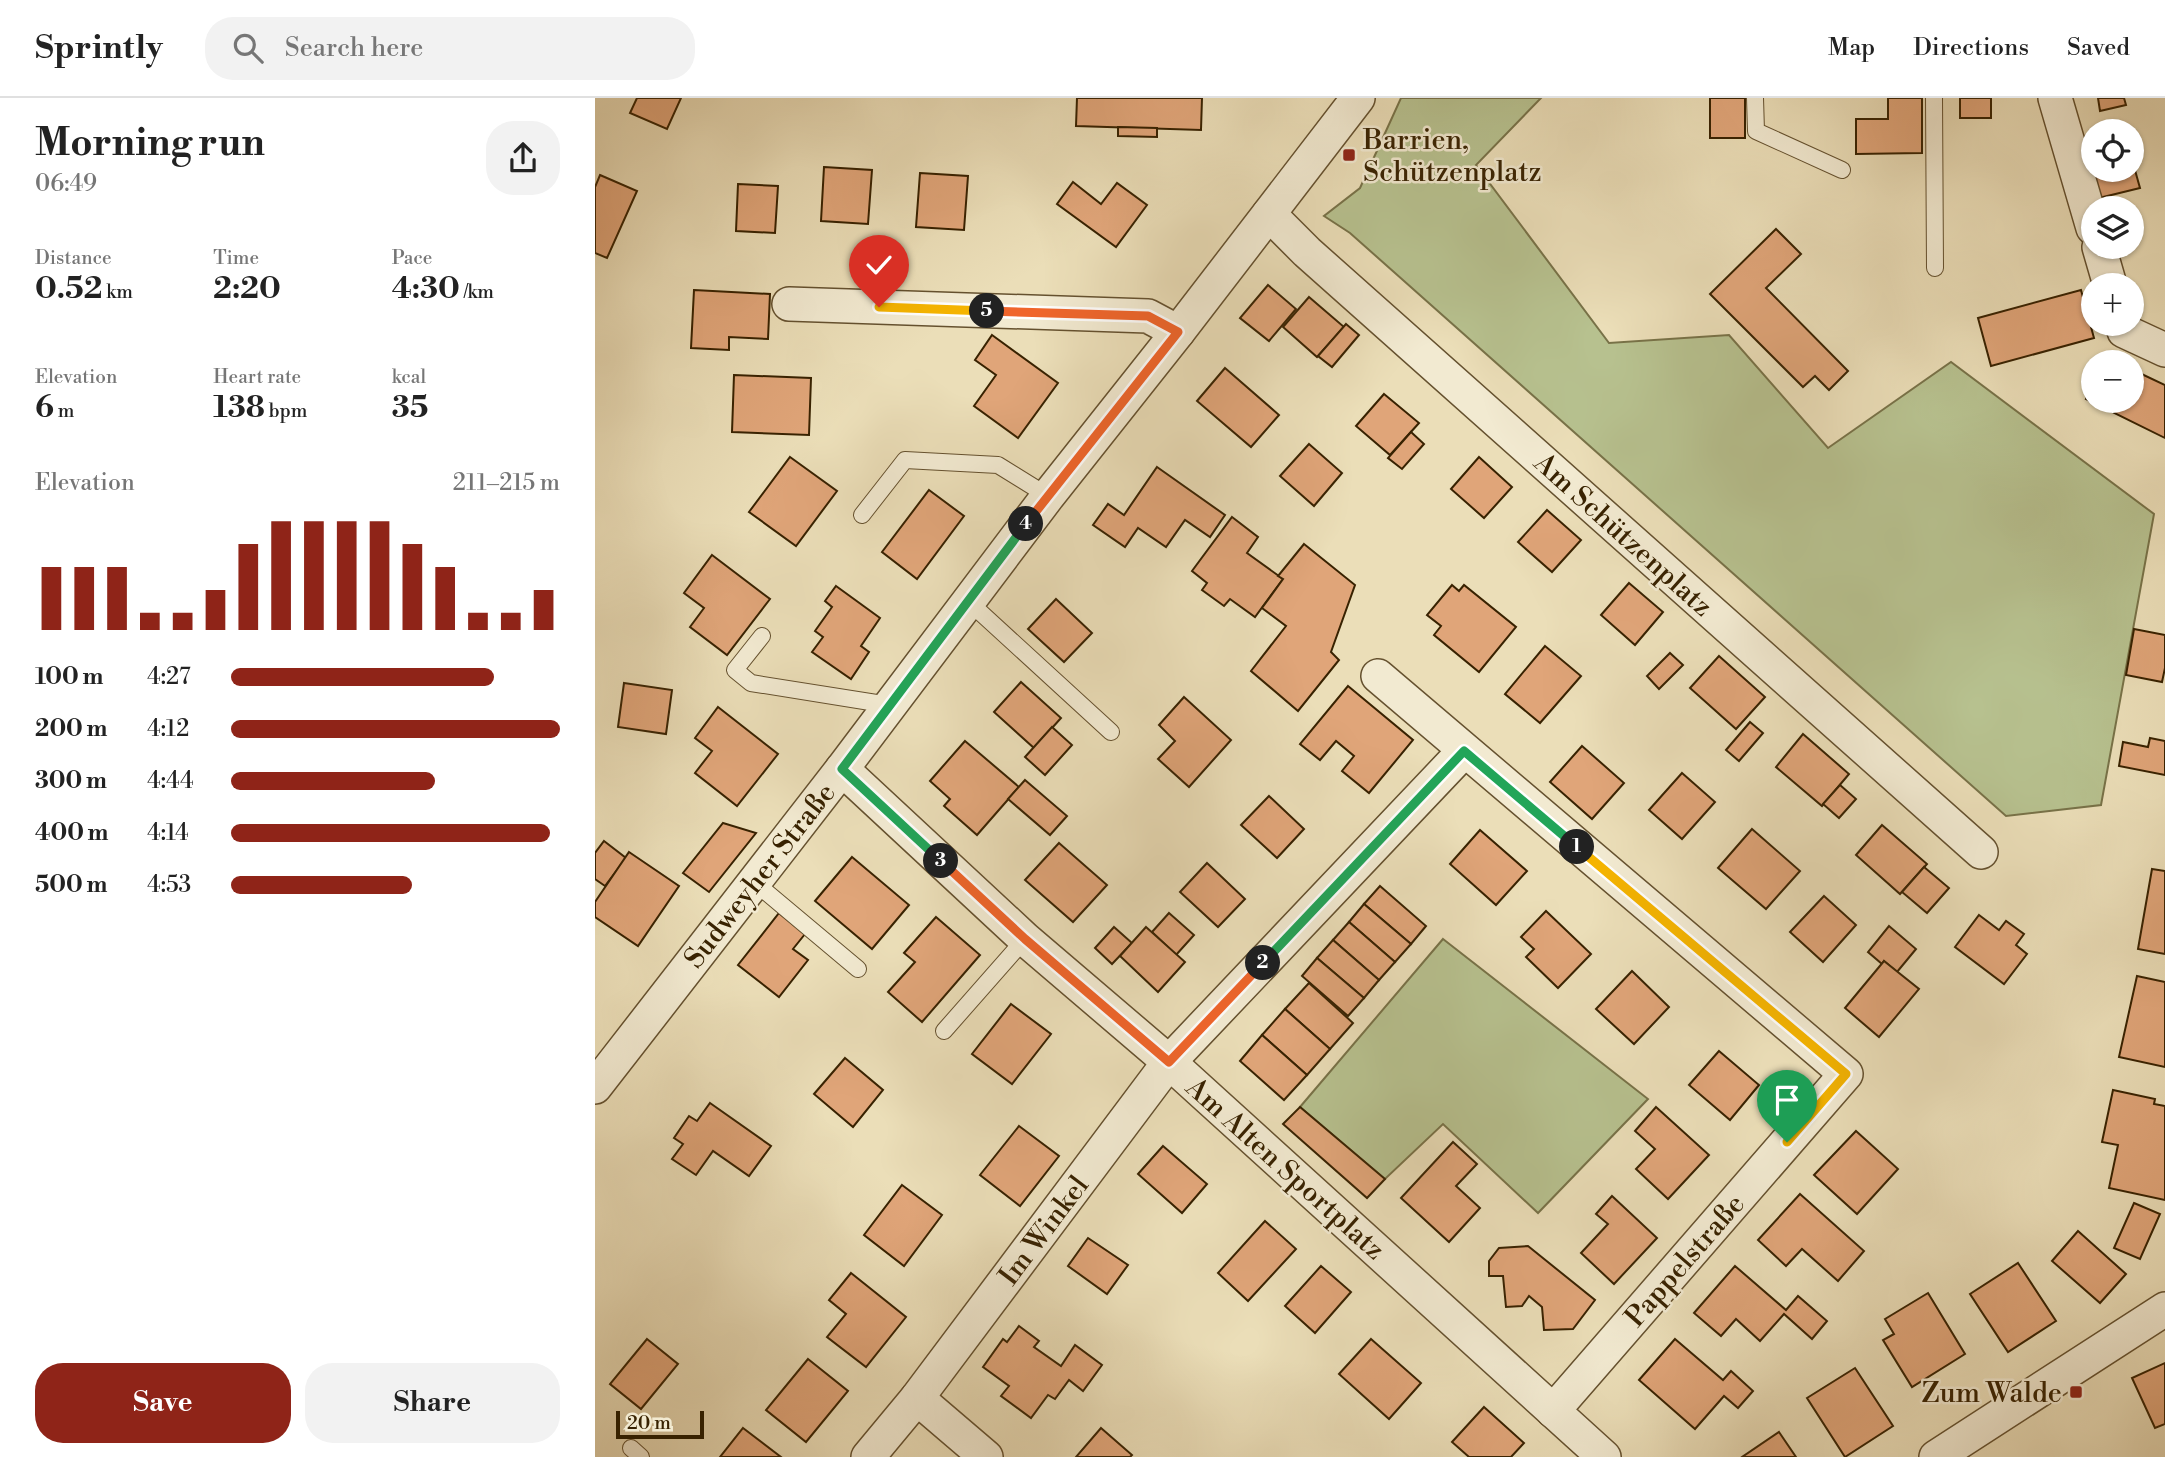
<!DOCTYPE html>
<html lang="en">
<head>
<meta charset="utf-8">
<style>
	:root { --surface:#fff; --page:#f2f2f2; --text:#222; --muted:#767676; --line:#e0e0e0; --accent:#8f2418 }
	body { margin:0; font-family:"Libre Bodoni",serif; background:var(--page); color:var(--text); height:100vh; display:flex; flex-direction:column; font-size:26px; white-space:nowrap }
	* { box-sizing:border-box; margin:0 }
	p { font-size:23px; color:var(--muted) }
	.icon { flex:none; width:38px; height:38px; fill:none; stroke:currentColor; stroke-width:2; stroke-linecap:round; stroke-linejoin:round }
	.map { position:relative; flex:1; overflow:hidden }
	.details { display:flex; flex-direction:column; background:var(--surface); width:595px }
	.details>* { flex:none }
	.buttons { position:absolute; left:1486px; top:21px; display:grid; gap:14px }
	.buttons a { display:grid; place-items:center; width:63px; height:63px; border-radius:50%; background:var(--surface); box-shadow:0 2px 5px #0004; font-size:35px }
	.scale { position:absolute; left:21px; bottom:18px; width:88px; box-sizing:border-box; padding-left:7px; border:4px solid #382201; border-top:0; font-size:19px; line-height:24px; white-space:nowrap; color:#382201; -webkit-text-stroke:5px #f2ead1; paint-order:stroke }
	.pin { position:absolute; display:grid; place-items:center; width:60px; height:60px; color:#fff; margin:-72px -30px; border-radius:50% 50% 50% 0; rotate:-45deg; box-shadow:0 0 7px #0007 }
	.pin .icon { rotate:45deg }
	.km { position:absolute; width:35px; height:35px; margin:-18px; border-radius:50%; background:#222; color:#fff; font-size:19px; line-height:35px; text-align:center }
	.round { display:grid; place-items:center; flex:none; width:74px; height:74px; border-radius:28px; background:var(--page) }
	.headline { display:flex; align-items:center; justify-content:space-between; height:119px; padding:0 35px }
	h1 { font-size:38px; font-weight:800; line-height:52px }
	.figures { display:grid; grid-template-columns:repeat(3,1fr); gap:10px; height:119px; padding:7px 35px }
	.figures div { display:grid; align-content:center }
	.figures b { font-size:30px; font-weight:800 }
	.figures small { font-size:19px; font-weight:400 }
	.figures p { font-size:19px }
	.chart { height:196px; padding:14px 35px }
	.chart p { display:flex; justify-content:space-between }
	.chart svg { width:100%; height:126px; margin-top:7px; stroke:var(--accent); stroke-width:6 }
	.button { display:flex; gap:14px; margin-top:auto; padding:14px 35px }
	.button a { flex:1; height:80px; border-radius:28px; background:var(--accent); color:#fff; font-size:28px; font-weight:800; line-height:80px; text-align:center }
	.button a+a { background:var(--page); color:var(--text) }
	ul { padding:0 35px; list-style:none; font-size:23px }
	li { display:grid; grid-template-columns:112px 84px 1fr; align-items:center; height:52px }
	li i { height:18px; border-radius:9px; background:var(--accent) }
	header { display:flex; align-items:center; gap:42px; box-sizing:border-box; height:98px; padding:0 35px; background:var(--surface); border-bottom:2px solid var(--line) }
	header strong { font-size:33px }
	nav { display:flex; gap:38px; margin-inline-start:auto; font-size:24px }
	.search { width:490px; height:63px; background:var(--page); display:flex; align-items:center; gap:18px; box-sizing:border-box; padding:0 24px; border-radius:28px; color:var(--muted); font-size:26px }
	main { display:flex; flex:1; min-height:0 }
	.map>svg:first-child { display:block }
	.green { fill:#b7c18f; stroke:#787248; stroke-width:2 }
	.building { fill:#e0a579; stroke:#382201; stroke-width:2 }
	.lines { fill:none; stroke-linecap:round; stroke-linejoin:round }
	.service-casing { stroke:#65512f; stroke-width:18 }
	.minor-casing { stroke:#65512f; stroke-width:36 }
	.service { stroke:#f2ead1; stroke-width:16 }
	.minor { stroke:#f2ead1; stroke-width:33 }
	.split-1-casing { stroke:#fff; stroke-width:14 }
	.split-2-casing { stroke:#fff; stroke-width:14 }
	.split-3-casing { stroke:#fff; stroke-width:14 }
	.split-4-casing { stroke:#fff; stroke-width:14 }
	.split-5-casing { stroke:#fff; stroke-width:14 }
	.split-6-casing { stroke:#fff; stroke-width:14 }
	.split-1 { stroke:#f5b400; stroke-width:9 }
	.split-2 { stroke:#22a559; stroke-width:9 }
	.split-3 { stroke:#f0652b; stroke-width:9 }
	.split-4 { stroke:#22a559; stroke-width:9 }
	.split-5 { stroke:#f0652b; stroke-width:9 }
	.split-6 { stroke:#f5b400; stroke-width:9 }
	.poi-dot { fill:#8f2418; stroke:#f2ead1; stroke-width:2.5 }
	.labels { text-anchor:middle; stroke-width:5; stroke-linejoin:round; paint-order:stroke }
	.poi-label { font-size:28px; fill:#382201; stroke:#f2ead1; text-anchor:start }
	.street-label { font-size:28px; fill:#382201; stroke:#f2ead1 }
</style>
</head>
<body>
<header>
<strong>Sprintly</strong>
<div class="search"><svg class="icon" aria-label="search" viewBox="0 0 24 24"><circle cx="10" cy="10" r="6"/><path d="M15 15l6 6"/></svg>Search here</div>
<nav><a>Map</a><a>Directions</a><a>Saved</a></nav>
</header>
<main>
<section class="details">
<div class="headline"><div><h1>Morning run</h1><p>06:49</p></div><a class="round"><svg class="icon" aria-label="share" viewBox="0 0 24 24"><path d="M12 15V3M7 8l5-5 5 5M5 13v7h14v-7"/></svg></a></div>
<div class="figures">
<div><p>Distance</p><b>0.52<small> km</small></b></div>
<div><p>Time</p><b>2:20</b></div>
<div><p>Pace</p><b>4:30<small> /km</small></b></div>
</div>
<div class="figures">
<div><p>Elevation</p><b>6<small> m</small></b></div>
<div><p>Heart rate</p><b>138<small> bpm</small></b></div>
<div><p>kcal</p><b>35</b></div>
</div>
<div class="chart"><p><span>Elevation</span>211–215 m</p>
<svg viewBox="0 0 160 44" preserveAspectRatio="none"><path d="M5 44V22M15 44V22M25 44V22M35 44V38M45 44V38M55 44V30M65 44V14M75 44V6M85 44V6M95 44V6M105 44V6M115 44V14M125 44V22M135 44V38M145 44V38M155 44V30"/></svg>
</div>
<ul>
<li><b>100 m</b>4:27<i style="width:80%"></i></li>
<li><b>200 m</b>4:12<i style="width:100%"></i></li>
<li><b>300 m</b>4:44<i style="width:62%"></i></li>
<li><b>400 m</b>4:14<i style="width:97%"></i></li>
<li><b>500 m</b>4:53<i style="width:55%"></i></li>
</ul>
<div class="button"><a>Save</a><a>Share</a></div>
</section>
<div class="map">
<svg width="1570" height="1359" viewBox="0 0 1570 1359">
	<rect width="100%" height="100%" fill="#ebdeb8"/>
	<filter id="stains"><feTurbulence type="fractalNoise" baseFrequency=".00286" numOctaves="4"/><feColorMatrix values="0 0 0 0 .2 0 0 0 0 .09 0 0 0 0 .02 0 0 0 .5 -.17"/></filter>
	<radialGradient id="worn" r=".72"><stop offset=".6" stop-color="#630" stop-opacity="0"/><stop offset="1" stop-color="#630" stop-opacity=".3"/></radialGradient>
	<g class="green">
		<path d="M806,0H946L881,67L1014,245L1134,237L1233,350L1356,264L1559,416L1506,707L1411,718L755,135L729,118L765,90Z"/>
		<path d="M848,841L1053,1001L943,1115L848,1026L790,1081L705,1009Z"/>
	</g>
	<g class="building">
		<path d="M42,0H86L72,31L35,15Z"/>
		<path d="M482,0H607L606,32L481,28Z"/>
		<rect x="1115" y="0" width="35" height="40"/>
		<path d="M1293,0H1327V55L1261,56V21H1293Z"/>
		<rect x="1365" y="0" width="31" height="20"/>
		<path d="M1503,0H1529L1531,7L1505,13Z"/>
		<path d="M523,29L562,30V39L523,38Z"/>
		<path d="M1498,48V72H1536V58L1545,90L1504,100L1491,50Z"/>
		<path d="M229,69L277,72L273,126L226,123Z"/>
		<path d="M325,75L373,78L369,132L321,129Z"/>
		<path d="M5,77L42,93L12,160L0,155V89Z"/>
		<path d="M478,84L506,106L522,85L552,107L521,149L462,106Z"/>
		<path d="M143,86L183,88L180,135L141,133Z"/>
		<path d="M1181,131L1206,156L1171,190L1253,273L1234,292L1220,278L1208,289L1115,196Z"/>
		<path d="M673,187L701,211L674,243L645,220Z"/>
		<path d="M99,192L175,196L173,241L134,239V252L96,250Z"/>
		<path d="M1486,192L1499,240L1396,268L1383,220Z"/>
		<path d="M714,199L749,229L722,259L688,229Z"/>
		<path d="M751,226L764,237L737,269L723,258Z"/>
		<path d="M397,237L463,285L423,340L379,308L401,277L380,262Z"/>
		<path d="M630,270L684,317L656,349L602,303Z"/>
		<path d="M1536,271L1570,287V340L1491,301L1498,286V303H1536Z"/>
		<path d="M139,277L216,280L214,337L137,334Z"/>
		<path d="M789,296L824,325L795,357L761,328Z"/>
		<path d="M816,334L829,346L807,371L793,360Z"/>
		<path d="M714,346L747,375L719,408L685,378Z"/>
		<path d="M195,359L242,393L201,448L154,414Z"/>
		<path d="M884,359L917,389L889,420L856,391Z"/>
		<path d="M562,369L630,417L615,439L590,422L571,449L543,430L530,449L498,427L513,406L529,417Z"/>
		<path d="M334,392L369,418L322,481L287,454Z"/>
		<path d="M952,412L986,442L957,474L923,444Z"/>
		<path d="M637,419L663,439L652,455L688,481L660,519L635,501L629,508L607,492L612,485L597,473Z"/>
		<path d="M709,446L760,487L736,554L744,562L703,613L656,573L691,528L667,510L688,481L683,478Z"/>
		<path d="M117,457L175,501L132,557L95,529L109,510L89,495Z"/>
		<path d="M1034,485L1068,514L1040,547L1006,517Z"/>
		<path d="M857,487L864,493L869,487L921,529L884,574L839,537L846,528L832,517Z"/>
		<path d="M241,488L285,520L266,548L274,554L256,581L217,554L228,539L220,533L237,509L230,503Z"/>
		<path d="M461,501L497,535L469,564L433,531Z"/>
		<path d="M1539,531L1570,537V570L1567,584L1531,577Z"/>
		<path d="M950,548L986,578L945,625L910,596Z"/>
		<path d="M1075,555L1088,567L1064,591L1052,578Z"/>
		<path d="M1124,558L1170,599L1141,631L1095,590Z"/>
		<path d="M426,584L466,620L439,650L399,614Z"/>
		<path d="M29,585L77,592L71,636L23,629Z"/>
		<path d="M753,588L818,642L774,695L747,673L759,658L741,643L725,662L705,646Z"/>
		<path d="M589,599L636,642L594,689L563,661L580,643L564,627Z"/>
		<path d="M123,609L183,656L142,708L100,675L117,653L100,640Z"/>
		<path d="M1155,624L1168,635L1144,663L1131,652Z"/>
		<path d="M457,629L477,647L450,677L430,659Z"/>
		<path d="M1208,636L1254,676L1227,708L1181,669Z"/>
		<path d="M1555,640L1570,643V677L1524,668L1528,644L1553,649Z"/>
		<path d="M370,643L424,689L382,737L349,708L355,701L335,683Z"/>
		<path d="M987,648L1029,685L997,721L955,684Z"/>
		<path d="M1087,675L1120,704L1087,741L1054,712Z"/>
		<path d="M430,682L472,718L455,737L413,701Z"/>
		<path d="M1245,687L1261,701L1244,720L1228,706Z"/>
		<path d="M674,698L709,731L682,760L646,727Z"/>
		<path d="M128,725L161,735L114,794L88,775Z"/>
		<path d="M1287,727L1332,766L1305,796L1261,757Z"/>
		<path d="M1157,731L1205,773L1171,811L1123,770Z"/>
		<path d="M885,732L932,773L901,807L855,766Z"/>
		<path d="M9,743L31,760L10,788L0,781V755Z"/>
		<path d="M464,745L512,787L478,824L430,782Z"/>
		<path d="M34,754L84,788L43,848L0,819V804Z"/>
		<path d="M257,759L314,807L277,851L220,803Z"/>
		<path d="M612,765L650,801L623,829L585,794Z"/>
		<path d="M1329,769L1354,790L1332,815L1307,794Z"/>
		<path d="M1557,771L1570,773V856L1543,851Z"/>
		<path d="M785,788L831,828L816,846L769,806Z"/>
		<path d="M1229,798L1261,827L1228,864L1195,834Z"/>
		<path d="M769,806L816,846L800,864L754,824Z"/>
		<path d="M951,813L996,856L963,890L931,859L939,851L926,839Z"/>
		<path d="M184,815L210,836L198,851L213,862L184,899L143,867Z"/>
		<path d="M574,815L599,837L581,857L557,834Z"/>
		<path d="M1384,817L1404,832L1411,823L1429,836L1421,847L1432,856L1409,886L1360,849Z"/>
		<path d="M341,819L385,857L327,924L293,894L320,864L309,855Z"/>
		<path d="M754,824L800,864L784,882L738,842Z"/>
		<path d="M1294,828L1321,851L1302,874L1289,863L1287,866L1273,854Z"/>
		<path d="M519,829L537,845L517,866L500,850Z"/>
		<path d="M551,829L590,864L563,894L525,858Z"/>
		<path d="M738,842L784,882L769,900L722,860Z"/>
		<path d="M722,860L769,900L753,918L707,878Z"/>
		<path d="M1289,863L1324,891L1284,939L1250,910Z"/>
		<path d="M1037,873L1074,909L1039,946L1001,911Z"/>
		<path d="M1542,878L1570,884V969L1524,959Z"/>
		<path d="M714,885L758,925L735,951L690,911Z"/>
		<path d="M416,906L456,936L417,986L377,956Z"/>
		<path d="M690,911L735,951L712,977L667,937Z"/>
		<path d="M667,937L712,977L689,1002L645,963Z"/>
		<path d="M1124,953L1164,987L1135,1022L1094,987Z"/>
		<path d="M250,960L288,992L258,1029L219,996Z"/>
		<path d="M1518,992L1560,1001L1559,1006L1570,1008V1102L1514,1090L1523,1047L1507,1044Z"/>
		<path d="M115,1005L176,1048L154,1078L118,1053L101,1077L77,1061L88,1046L79,1040L94,1018L102,1023Z"/>
		<path d="M705,1009L790,1081L772,1100L688,1026Z"/>
		<path d="M1061,1009L1114,1057L1073,1101L1041,1071L1060,1051L1040,1033Z"/>
		<path d="M424,1028L464,1058L425,1108L385,1077Z"/>
		<path d="M1261,1033L1303,1071L1262,1116L1219,1077Z"/>
		<path d="M858,1044L882,1066L861,1088L885,1110L854,1144L806,1100Z"/>
		<path d="M568,1048L612,1086L587,1115L543,1076Z"/>
		<path d="M307,1087L347,1117L309,1168L269,1137Z"/>
		<path d="M1205,1096L1269,1153L1243,1183L1207,1151L1191,1168L1163,1142Z"/>
		<path d="M1017,1098L1062,1140L1019,1186L986,1155L1013,1126L1001,1116Z"/>
		<path d="M1539,1105L1565,1116L1545,1161L1519,1150Z"/>
		<path d="M670,1123L701,1151L653,1203L623,1175Z"/>
		<path d="M1483,1133L1531,1176L1505,1205L1457,1163Z"/>
		<path d="M493,1140L533,1167L512,1196L473,1168Z"/>
		<path d="M933,1148L1000,1202L978,1231L949,1232L947,1209L934,1198L927,1208L911,1209L908,1178H894V1163L904,1150Z"/>
		<path d="M1423,1165L1461,1223L1413,1254L1375,1196Z"/>
		<path d="M726,1168L756,1194L720,1235L690,1208Z"/>
		<path d="M1140,1168L1191,1212L1203,1198L1232,1223L1217,1241L1189,1216L1165,1243L1141,1221L1126,1238L1099,1215Z"/>
		<path d="M256,1175L311,1219L271,1269L232,1239L251,1216L234,1202Z"/>
		<path d="M1333,1195L1370,1256L1317,1289L1288,1242L1299,1236L1290,1221Z"/>
		<path d="M424,1228L444,1243L439,1249L466,1268L480,1247L507,1267L488,1293L474,1282L460,1301L453,1297L436,1320L406,1298L414,1288L388,1269L408,1241L412,1244Z"/>
		<path d="M52,1241L83,1266L46,1311L15,1286Z"/>
		<path d="M776,1241L826,1285L794,1321L744,1276Z"/>
		<path d="M1080,1241L1128,1282L1136,1273L1158,1293L1143,1310L1129,1298L1100,1331L1044,1282Z"/>
		<path d="M213,1261L253,1293L211,1344L171,1312Z"/>
		<path d="M1570,1265V1326L1560,1330L1537,1280Z"/>
		<path d="M1260,1270L1298,1328L1250,1359L1212,1300Z"/>
		<path d="M889,1309L929,1345L916,1359H874L857,1344Z"/>
		<path d="M148,1330L186,1359H125Z"/>
		<path d="M506,1330L537,1357L535,1359H481Z"/>
		<path d="M1184,1334L1201,1359H1147Z"/>
	</g>
	<g class="lines">
		<g class="service-casing">
			<g id="service">
				<path d="M1160,0L1161,33L1247,72"/>
				<path d="M1339,0L1340,170"/>
				<path d="M267,417L310,362L403,367L453,398"/>
				<path d="M373,503L516,634"/>
				<path d="M167,538L140,572L156,585L294,607"/>
				<path d="M158,783L263,871"/>
				<path d="M349,933L430,841"/>
				<path d="M36,1350L46,1359"/>
			</g>
		</g>
		<g class="minor-casing">
			<g id="minor">
				<path d="M1460,0L1498,130"/>
				<path d="M674,116L712,154L1386,754"/>
				<path d="M1504,149L1515,187"/>
				<path d="M194,206L553,218L583,234"/>
				<path d="M1527,226L1529,233L1570,252"/>
				<path d="M783,578L1251,976L958,1313"/>
				<path d="M247,671L430,841L574,964L1009,1359"/>
				<path d="M0,989L247,671L453,398L583,234L763,0"/>
				<path d="M322,1300L391,1359"/>
				<path d="M273,1359L322,1300L574,964L869,653"/>
				<path d="M1341,1359L1570,1211"/>
			</g>
		</g>
		<use href="#service" class="service"/>
		<use href="#minor" class="minor"/>
	</g>
	<g class="lines">
		<g class="split-1-casing">
			<path id="split-1" d="M982,749L1251,976L1192,1044"/>
		</g>
		<g class="split-2-casing">
			<path id="split-2" d="M668,865L869,653L982,749"/>
		</g>
		<g class="split-3-casing">
			<path id="split-3" d="M346,763L430,841L574,964L668,865"/>
		</g>
		<g class="split-4-casing">
			<path id="split-4" d="M346,763L247,671L431,426"/>
		</g>
		<g class="split-5-casing">
			<path id="split-5" d="M392,213L553,218L583,234L431,426"/>
		</g>
		<g class="split-6-casing">
			<path id="split-6" d="M284,209L392,213"/>
		</g>
		<use href="#split-1" class="split-1"/>
		<use href="#split-2" class="split-2"/>
		<use href="#split-3" class="split-3"/>
		<use href="#split-4" class="split-4"/>
		<use href="#split-5" class="split-5"/>
		<use href="#split-6" class="split-6"/>
	</g>
	<g class="poi-dot">
		<rect x="747" y="50" width="14" height="14" rx="3.5"/>
		<rect x="1474" y="1287" width="14" height="14" rx="3.5"/>
	</g>
	<g class="labels">
		<g class="poi-label">
			<text x="768" y="51">Barrien,<tspan x="768" dy="32">Schützenplatz</tspan></text>
			<text x="1467" y="1304" text-anchor="end">Zum Walde</text>
		</g>
		<g class="street-label">
			<text transform="translate(1029 436) rotate(42)" y="10">Am Schützenplatz</text>
			<text transform="translate(164 777) rotate(-52)" y="10">Sudweyher Straße</text>
			<text transform="translate(691 1070) rotate(42)" y="10">Am Alten Sportplatz</text>
			<text transform="translate(448 1132) rotate(-53)" y="10">Im Winkel</text>
			<text transform="translate(1089 1162) rotate(-49)" y="10">Pappelstraße</text>
		</g>
	</g>
	<rect width="100%" height="100%" filter="url(#stains)"/>
	<rect width="100%" height="100%" fill="url(#worn)"/>
</svg>
<div class="buttons">
<a><svg class="icon" aria-label="locate" viewBox="0 0 24 24"><circle cx="12" cy="12" r="6"/><path d="M12 2v4M12 18v4M2 12h4M18 12h4"/></svg></a>
<a><svg class="icon" aria-label="layers" viewBox="0 0 24 24"><path d="M12 4l9 5-9 5-9-5zM3 14l9 5 9-5"/></svg></a>
<a>+</a>
<a>−</a>
</div>
<div class="scale">20 m</div>
<div class="pin" style="left:1192px;top:1044px;background:#1e9e55"><svg class="icon" aria-label="arrive" viewBox="0 0 24 24"><path d="M6 21V4h12l-3 4 3 4H6"/></svg></div>
<div class="pin" style="left:284px;top:209px;background:#d93025"><svg class="icon" aria-label="check" viewBox="0 0 24 24"><path d="M5 12l5 5 9-10"/></svg></div>
<b class="km" style="left:982px;top:749px">1</b>
<b class="km" style="left:668px;top:865px">2</b>
<b class="km" style="left:346px;top:763px">3</b>
<b class="km" style="left:431px;top:426px">4</b>
<b class="km" style="left:392px;top:213px">5</b>
</div>
</main>
</body>
</html>
